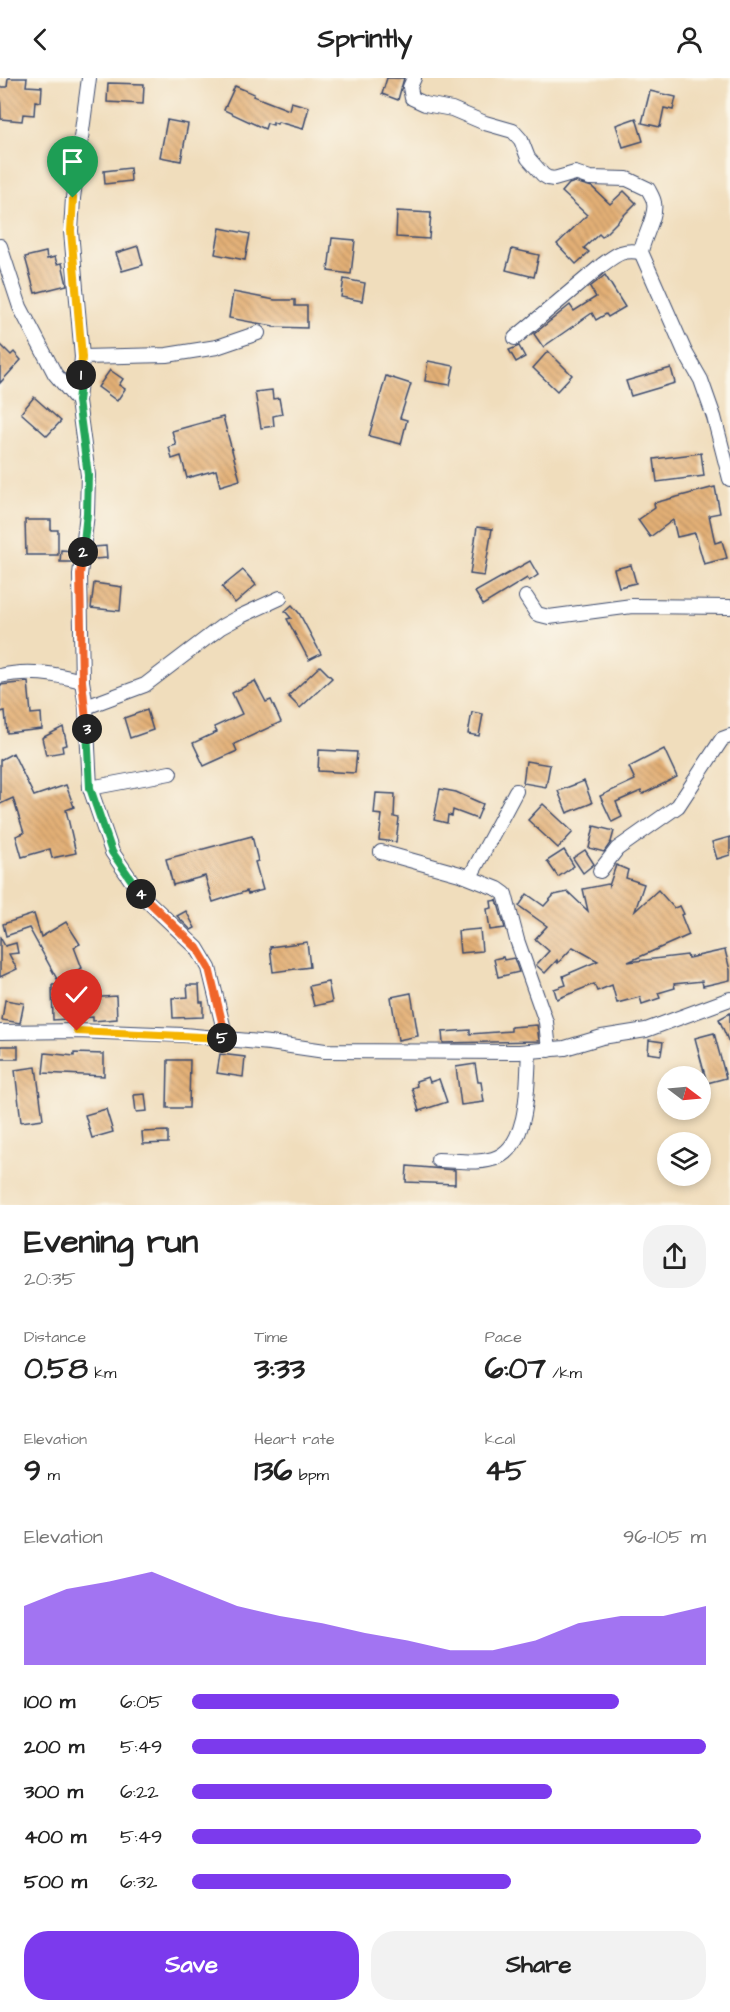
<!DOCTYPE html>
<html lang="en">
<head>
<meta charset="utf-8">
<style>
	:root { --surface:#fff; --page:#f2f2f2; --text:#222; --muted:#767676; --accent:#7c3aed }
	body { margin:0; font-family:"Architects Daughter",sans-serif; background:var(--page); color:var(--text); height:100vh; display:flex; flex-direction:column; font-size:22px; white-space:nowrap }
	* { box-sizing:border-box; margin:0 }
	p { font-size:20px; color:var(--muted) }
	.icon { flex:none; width:33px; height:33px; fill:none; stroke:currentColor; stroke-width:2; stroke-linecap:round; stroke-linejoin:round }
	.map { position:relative; height:1127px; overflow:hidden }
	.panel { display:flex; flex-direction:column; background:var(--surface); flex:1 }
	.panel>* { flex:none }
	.needle { width:39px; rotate:106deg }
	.buttons { position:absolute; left:657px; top:988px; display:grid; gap:12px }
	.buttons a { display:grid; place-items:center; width:54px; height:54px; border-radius:50%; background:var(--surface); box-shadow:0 3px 9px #0003; font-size:30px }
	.pin { position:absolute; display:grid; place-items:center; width:51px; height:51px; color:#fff; margin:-62px -26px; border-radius:50% 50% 50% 0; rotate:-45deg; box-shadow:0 0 6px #0007 }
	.pin .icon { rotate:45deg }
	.km { position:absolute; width:30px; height:30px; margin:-15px; border-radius:50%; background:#222; color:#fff; font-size:16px; line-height:30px; text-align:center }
	.round { display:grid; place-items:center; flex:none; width:63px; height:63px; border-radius:24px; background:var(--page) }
	.summary { display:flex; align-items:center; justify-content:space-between; height:102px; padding:0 24px }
	h1 { font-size:33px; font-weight:800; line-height:45px }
	.figures { display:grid; grid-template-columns:repeat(3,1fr); gap:9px; height:102px; padding:6px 24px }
	.figures div { display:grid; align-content:center }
	.figures b { font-size:30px; font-weight:800 }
	.figures small { font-size:16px; font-weight:400 }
	.figures p { font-size:16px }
	.chart { height:168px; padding:12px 24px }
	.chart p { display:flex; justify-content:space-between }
	.chart svg { width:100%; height:108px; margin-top:6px; fill:var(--accent); opacity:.7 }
	.primary-button { display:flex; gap:12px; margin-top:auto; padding:12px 24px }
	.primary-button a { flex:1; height:69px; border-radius:24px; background:var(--accent); color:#fff; font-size:24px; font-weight:800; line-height:69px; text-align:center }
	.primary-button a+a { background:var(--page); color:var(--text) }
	ul { padding:0 24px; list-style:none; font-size:20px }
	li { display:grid; grid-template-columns:96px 72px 1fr; align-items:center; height:45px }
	li i { height:15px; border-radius:8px; background:var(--accent) }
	header { display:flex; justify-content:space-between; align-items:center; height:78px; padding:0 24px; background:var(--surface); font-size:27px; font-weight:800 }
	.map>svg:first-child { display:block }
	.building { fill:url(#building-back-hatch) }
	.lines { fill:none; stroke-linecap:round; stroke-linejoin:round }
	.minor-casing { stroke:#3b496c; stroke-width:16 }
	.minor { stroke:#fff; stroke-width:14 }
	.split-1-casing { stroke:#fff; stroke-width:12 }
	.split-2-casing { stroke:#fff; stroke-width:12 }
	.split-3-casing { stroke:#fff; stroke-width:12 }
	.split-4-casing { stroke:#fff; stroke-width:12 }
	.split-5-casing { stroke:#fff; stroke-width:12 }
	.split-6-casing { stroke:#fff; stroke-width:12 }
	.split-1 { stroke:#f5b400; stroke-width:8 }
	.split-2 { stroke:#22a559; stroke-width:8 }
	.split-3 { stroke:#f0652b; stroke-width:8 }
	.split-4 { stroke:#22a559; stroke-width:8 }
	.split-5 { stroke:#f0652b; stroke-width:8 }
	.split-6 { stroke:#f5b400; stroke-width:8 }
</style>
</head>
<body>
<header><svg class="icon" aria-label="back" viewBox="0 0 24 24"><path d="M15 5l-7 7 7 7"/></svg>Sprintly<svg class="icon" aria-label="person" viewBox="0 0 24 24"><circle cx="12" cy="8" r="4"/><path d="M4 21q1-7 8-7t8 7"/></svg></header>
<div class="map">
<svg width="730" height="1127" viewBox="0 0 730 1127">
	<defs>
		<pattern id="building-back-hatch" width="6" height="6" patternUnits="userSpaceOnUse" patternTransform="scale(1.5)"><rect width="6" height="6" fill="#e4b076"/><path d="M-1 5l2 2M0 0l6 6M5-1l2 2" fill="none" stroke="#b89064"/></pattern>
	</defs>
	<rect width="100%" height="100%" fill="#fbf7ec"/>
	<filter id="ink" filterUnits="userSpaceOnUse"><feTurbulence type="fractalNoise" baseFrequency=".0167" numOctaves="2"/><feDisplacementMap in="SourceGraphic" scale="12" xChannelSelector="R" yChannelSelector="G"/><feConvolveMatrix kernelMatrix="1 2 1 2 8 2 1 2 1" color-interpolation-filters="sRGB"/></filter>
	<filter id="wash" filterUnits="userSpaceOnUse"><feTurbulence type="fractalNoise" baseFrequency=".008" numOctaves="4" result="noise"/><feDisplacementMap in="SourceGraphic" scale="24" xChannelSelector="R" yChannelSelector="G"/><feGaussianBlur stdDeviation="1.35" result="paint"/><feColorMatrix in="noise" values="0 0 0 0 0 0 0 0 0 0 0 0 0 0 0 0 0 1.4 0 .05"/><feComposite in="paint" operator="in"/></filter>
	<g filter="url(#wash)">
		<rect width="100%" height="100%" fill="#f0ddbc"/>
		<g id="blocks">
			<g class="building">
				<path d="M8,0H27L26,8L42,9L41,24L35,23L34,37L23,36L22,43L1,41L0,9H7Z"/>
				<path d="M387,0H404L398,22L382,16Z"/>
				<path d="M108,5L144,6L143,26L107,24Z"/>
				<path d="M235,8L254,16L253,18L289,32L291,24L309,29L303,51L278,44L277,46L273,44V47L267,45L265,51L224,32Z"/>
				<path d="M650,13L676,19L673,32L664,30L660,49L642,45Z"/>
				<path d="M636,40L643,63L623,69L616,47Z"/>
				<path d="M167,42L188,46L181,83L160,79Z"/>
				<path d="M130,90L131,103L105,106L104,93Z"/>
				<path d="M575,104L592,109L610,126L624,113L636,125L602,159L599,156L584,170L589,174L576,186L557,166L587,137L562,114L569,106Z"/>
				<path d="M397,133L431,135L429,161L396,159Z"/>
				<path d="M220,150L250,156L245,182L215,176Z"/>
				<path d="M332,160L355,162L351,196L328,193Z"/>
				<path d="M138,168L143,187L122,193L116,175Z"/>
				<path d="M512,171L539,177L534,199L506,192Z"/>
				<path d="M46,174L47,181L55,179L57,186L62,185L67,207L35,215L25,179Z"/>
				<path d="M605,197L625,229L608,239L606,236L596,242L592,235L543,269L534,256L570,227L574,233L596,219L590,209Z"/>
				<path d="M344,201L365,205L362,223L341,219Z"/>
				<path d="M233,214L275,222H295V228H307V250L273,249V248L229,240Z"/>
				<path d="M0,266L11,277L14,274L21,282L0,305Z"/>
				<path d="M519,268L525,279L516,284L509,272Z"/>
				<path d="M548,273L572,297L557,313L533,290Z"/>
				<path d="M428,283L454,288L450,307L425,303Z"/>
				<path d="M671,290L675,305L631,318L626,303Z"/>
				<path d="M110,292L123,301L119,307L125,311L117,323L98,309Z"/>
				<path d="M386,298L411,306L400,340L407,342L401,366L369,358Z"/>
				<path d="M272,312L273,321L279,320L282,336L273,338L274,348L261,350L255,314Z"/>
				<path d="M34,319L61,343L47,358L21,335Z"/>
				<path d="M223,339L240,402L220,408L216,392L187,400L181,378L172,381L169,369L176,367L172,353Z"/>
				<path d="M701,375L704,398L657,404L654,381Z"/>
				<path d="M715,409L720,435L709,437L715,465L722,463L727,480L704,486L695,455L677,459L673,442L650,459L638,442L655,430L654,425Z"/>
				<path d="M25,442H51V452H58V477H26Z"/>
				<path d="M477,449L492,451L484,498L470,496Z"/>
				<path d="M106,468L107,480L94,481V469Z"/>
				<path d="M61,472L74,473L72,484H60Z"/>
				<path d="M530,483L538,497L529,503L527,500L483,527L475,514Z"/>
				<path d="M631,487L636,505L619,509L614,491Z"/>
				<path d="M243,492L256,507L235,525L222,509Z"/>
				<path d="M94,505L122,509L120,533L91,530Z"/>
				<path d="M292,527L299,535L321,576L309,582L287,541L291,540L285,533Z"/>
				<path d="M320,588L332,600L300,630L288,618Z"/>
				<path d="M255,603L266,624L271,622L281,644L234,666L237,673L204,688L193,665L217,654L214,649L242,636L232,615Z"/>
				<path d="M28,604L31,636L41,635L42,651L7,655L5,633L0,634V607Z"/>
				<path d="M147,632L153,652L130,660L124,640Z"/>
				<path d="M472,634L483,636L479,658L468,656Z"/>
				<path d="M63,649L67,667L62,668L63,674L46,677L42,660Z"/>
				<path d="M664,671L677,699L643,716L641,713L616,724L622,739L612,744L600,718L635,702L629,689Z"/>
				<path d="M319,672L357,674L355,695L318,693Z"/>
				<path d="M13,675L34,718L66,707L74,729L66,732L76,775L52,780L50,771L22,779L16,758L24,755L13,720L0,726V682Z"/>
				<path d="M526,683L550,687L546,709L523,705Z"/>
				<path d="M584,703L592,725L567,735L558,713Z"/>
				<path d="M440,711L456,714L483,726L477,741L453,732L452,738L448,737L447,745L434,742Z"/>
				<path d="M376,715L395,716L394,739L399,740L396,764L379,762L382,737L374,736Z"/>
				<path d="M543,726L573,754L558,770L528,742Z"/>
				<path d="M594,748L614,753L611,764L604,774L589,770Z"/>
				<path d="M252,758L258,783L255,784L263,812L248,816L247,813L213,824L205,798L173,807L166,781Z"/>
				<path d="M730,759V777L717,781L712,764Z"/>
				<path d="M564,772L574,788L558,799L547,783Z"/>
				<path d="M585,772L594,786L583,795L573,780Z"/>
				<path d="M616,787L628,792L626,800L644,806L635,833L658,812L674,830L680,828L684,836L681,837L689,857L628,884L687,877L688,880L725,872L730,892V902L703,908L702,903L674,906L675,910L658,915L660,920L642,926L640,919L617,925L612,907L597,913L594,906L557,921L554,911L566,907L563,898L598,883L573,869L558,885L557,882L545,895L536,887L549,873L535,861L547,848L519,828L527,816L544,828L554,817L568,814L588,833L583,811L608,806L609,808Z"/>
				<path d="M497,822L505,850L490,852L487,831L492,830L491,823Z"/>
				<path d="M186,833L195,850L191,852L177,838Z"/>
				<path d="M34,836L41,859L66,844L80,866L74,869L82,890L57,901L29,850L6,858L3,846Z"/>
				<path d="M480,851L482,873L460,875L458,853Z"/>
				<path d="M0,859L5,868L16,865L18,875L9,876L17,891L0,899Z"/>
				<path d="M307,864L310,889L273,894L270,869Z"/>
				<path d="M503,879L504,882L514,880L519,894L498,899L494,881Z"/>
				<path d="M328,904L332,924L314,928L309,908Z"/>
				<path d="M89,906V920L116,918L117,941L93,943V939L53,942L52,907Z"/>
				<path d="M187,907H199L200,924H203V939L173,940L172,920L188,919Z"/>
				<path d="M411,915L418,958L398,962L391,919Z"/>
				<path d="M5,922L24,925L20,945L2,942Z"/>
				<path d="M730,935V967L719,941Z"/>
				<path d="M537,947L539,963L443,965L442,954L470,952V956L511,953V949Z"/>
				<path d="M714,955L726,1000L707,1005L695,960Z"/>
				<path d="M649,962L663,964L661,977L648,975Z"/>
				<rect x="1" y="968" width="17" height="13"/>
				<path d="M45,975L74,978V975L104,976V998L43,995Z"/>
				<path d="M220,976L245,979L243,999L217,995Z"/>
				<path d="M168,982H190L189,1030H167Z"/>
				<path d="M475,986L478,1004H481L484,1024L461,1027L456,989Z"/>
				<path d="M36,989L43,1041L21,1044L15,992Z"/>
				<path d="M428,999L430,1004L439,1001L447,1024L419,1033L412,1010L417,1008L416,1003Z"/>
				<path d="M145,1016L147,1033L136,1034L134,1017Z"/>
				<path d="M106,1031L113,1054L92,1060L85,1037Z"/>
				<path d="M168,1053V1065L143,1066L142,1054Z"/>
				<path d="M407,1088L455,1092V1106L406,1104Z"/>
			</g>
		</g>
	</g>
	<g filter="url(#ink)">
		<use href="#blocks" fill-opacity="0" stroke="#3b496c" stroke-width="1.5"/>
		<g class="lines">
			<g class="minor-casing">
				<g id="minor">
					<path d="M89,0L73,120L71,153L82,279L78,323L88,397L87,435L80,497L82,603L86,629L90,710L112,774L141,817L197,870L209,890L226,960"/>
					<path d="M414,0L410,9L412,20L425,26L452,31L485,45L513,53L521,62L528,80L543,97L548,100L554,101L575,95L590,100L627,101L648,111C650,115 654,121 654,125C657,138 643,160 641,174L685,274L701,302L714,339L730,401"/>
					<path d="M0,168L20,229L55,296L78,323"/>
					<path d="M515,260L602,187C617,176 622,171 641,174"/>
					<path d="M82,279L167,277L217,269L258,255"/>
					<path d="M526,519L537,536L549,539L632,528L730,529"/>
					<path d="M0,598C28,591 55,596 82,603"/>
					<path d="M86,629L145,607L221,549L241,538L280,520"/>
					<path d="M90,710L170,695"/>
					<path d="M381,774L460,796L498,811L505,816L517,862L546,944L549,972"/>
					<path d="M600,793L617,771L678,728L722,661L730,658"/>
					<path d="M470,799L516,713"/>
					<path d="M0,954L77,953L184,957L270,965L325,973L519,974L565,970L602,959L646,952L730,921"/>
					<path d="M438,1082C456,1082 481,1087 498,1079C530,1064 527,1003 529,973"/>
				</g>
			</g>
			<use href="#minor" class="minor"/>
		</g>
	</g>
	<g class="lines" filter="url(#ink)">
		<g class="split-1-casing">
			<path id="split-1" d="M73,120L71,153L82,279L81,297"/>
		</g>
		<g class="split-2-casing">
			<path id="split-2" d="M81,297L78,323L88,397L87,435L83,474"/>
		</g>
		<g class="split-3-casing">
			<path id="split-3" d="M83,474L80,496L82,603L87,651"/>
		</g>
		<g class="split-4-casing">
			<path id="split-4" d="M87,651L90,710L112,774L141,816"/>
		</g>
		<g class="split-5-casing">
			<path id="split-5" d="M141,816L197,870L209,890L226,960H222"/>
		</g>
		<g class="split-6-casing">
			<path id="split-6" d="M77,953L222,960"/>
		</g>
		<use href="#split-1" class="split-1"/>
		<use href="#split-2" class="split-2"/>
		<use href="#split-3" class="split-3"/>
		<use href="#split-4" class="split-4"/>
		<use href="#split-5" class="split-5"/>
		<use href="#split-6" class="split-6"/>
	</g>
</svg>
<div class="buttons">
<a><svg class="needle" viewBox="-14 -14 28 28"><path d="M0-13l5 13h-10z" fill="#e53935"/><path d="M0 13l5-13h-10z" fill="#767676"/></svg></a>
<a><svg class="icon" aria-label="layers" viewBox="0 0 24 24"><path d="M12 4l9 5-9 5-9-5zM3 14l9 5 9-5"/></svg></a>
</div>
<div class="pin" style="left:73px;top:120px;background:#1e9e55"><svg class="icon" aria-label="arrive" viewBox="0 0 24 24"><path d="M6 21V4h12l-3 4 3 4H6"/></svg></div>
<div class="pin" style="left:77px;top:953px;background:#d93025"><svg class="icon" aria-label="check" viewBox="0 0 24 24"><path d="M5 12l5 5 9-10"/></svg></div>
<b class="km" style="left:81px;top:297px">1</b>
<b class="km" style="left:83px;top:474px">2</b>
<b class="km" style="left:87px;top:651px">3</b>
<b class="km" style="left:141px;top:816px">4</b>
<b class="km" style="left:222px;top:960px">5</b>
</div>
<section class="panel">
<div class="summary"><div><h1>Evening run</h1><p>20:35</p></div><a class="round"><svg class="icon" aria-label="share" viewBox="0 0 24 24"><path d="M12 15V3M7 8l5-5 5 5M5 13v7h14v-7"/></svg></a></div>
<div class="figures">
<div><p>Distance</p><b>0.58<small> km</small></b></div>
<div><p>Time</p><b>3:33</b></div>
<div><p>Pace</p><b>6:07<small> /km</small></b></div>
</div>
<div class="figures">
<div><p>Elevation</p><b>9<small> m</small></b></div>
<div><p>Heart rate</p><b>136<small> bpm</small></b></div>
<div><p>kcal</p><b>45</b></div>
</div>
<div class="chart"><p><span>Elevation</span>96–105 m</p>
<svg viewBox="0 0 160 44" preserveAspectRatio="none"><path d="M0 44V20L10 13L20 10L30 6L40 13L50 20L60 24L70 27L80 31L90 34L100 38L110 38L120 34L130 27L140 24L150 24L160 20V44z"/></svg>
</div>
<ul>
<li><b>100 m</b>6:05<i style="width:83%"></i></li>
<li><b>200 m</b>5:49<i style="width:100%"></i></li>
<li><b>300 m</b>6:22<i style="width:70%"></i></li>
<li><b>400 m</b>5:49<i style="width:99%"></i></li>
<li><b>500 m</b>6:32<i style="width:62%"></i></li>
</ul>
<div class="primary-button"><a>Save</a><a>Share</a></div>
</section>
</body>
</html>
